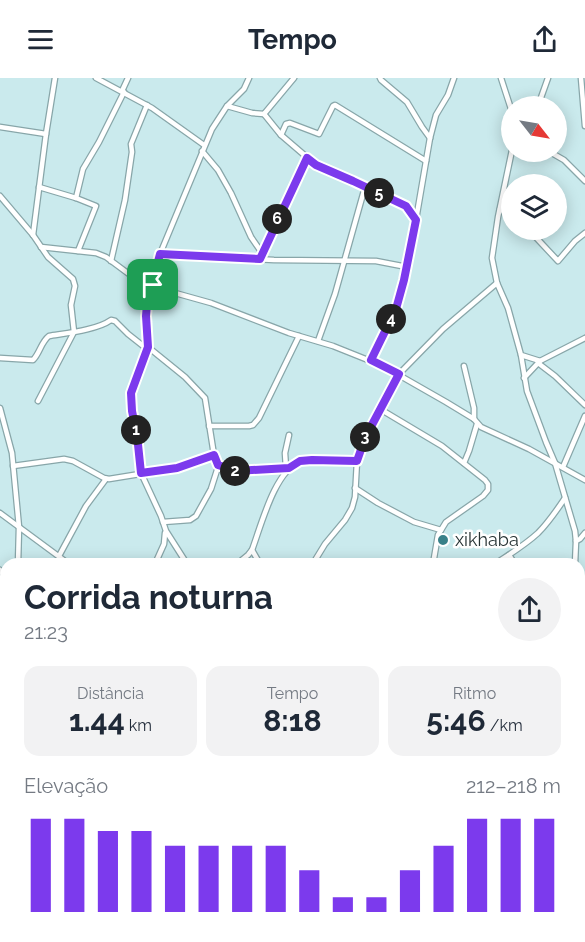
<!DOCTYPE html>
<html lang="pt">
<head>
<meta charset="utf-8">
<style>
	:root { --surface:#fff; --page:#f2f2f3; --text:#1f2937; --muted:#747a83; --accent:#7c3aed }
	body { margin:0; font-family:Raleway,sans-serif; background:var(--page); color:var(--text); height:100vh; display:flex; flex-direction:column; font-size:22px; white-space:nowrap }
	* { box-sizing:border-box; margin:0 }
	p { font-size:20px; color:var(--muted) }
	.icon { flex:none; width:33px; height:33px; fill:none; stroke:currentColor; stroke-width:2; stroke-linecap:round; stroke-linejoin:round }
	.map { position:relative; flex:1; overflow:hidden }
	.sheet { position:absolute; left:0px; top:480px; width:585px; height:384px; display:flex; flex-direction:column; background:var(--surface); border-radius:18px 18px 0 0; box-shadow:0 3px 15px #0003 }
	.sheet>* { flex:none }
	.needle { width:39px; rotate:121deg }
	.fabs { position:absolute; left:501px; top:18px; display:grid; gap:12px }
	.fabs a { display:grid; place-items:center; width:66px; height:66px; border-radius:50%; background:var(--surface); box-shadow:0 3px 15px #0003; font-size:30px }
	.pin { position:absolute; display:grid; place-items:center; width:51px; height:51px; color:#fff; margin:-26px; border-radius:12px; box-shadow:0 3px 9px #0006 }
	.km { position:absolute; width:30px; height:30px; margin:-15px; border-radius:50%; background:#222; color:#fff; font-size:16px; line-height:30px; text-align:center }
	.round { display:grid; place-items:center; flex:none; width:63px; height:63px; border-radius:32px; background:var(--page) }
	.overview { display:flex; align-items:center; justify-content:space-between; height:102px; padding:0 24px }
	h1 { font-size:33px; font-weight:700; line-height:45px }
	.figures { display:grid; grid-template-columns:repeat(3,1fr); gap:9px; height:102px; padding:6px 24px }
	.figures div { display:grid; align-content:center; border-radius:15px; background:var(--page); text-align:center }
	.figures b { font-size:30px; font-weight:700 }
	.figures small { font-size:16px; font-weight:400 }
	.figures p { font-size:16px }
	.chart { height:168px; padding:12px 24px }
	.chart p { display:flex; justify-content:space-between }
	.chart svg { width:100%; height:108px; margin-top:6px; stroke:var(--accent); stroke-width:6 }
	header { display:flex; justify-content:space-between; align-items:center; height:78px; padding:0 24px; background:var(--surface); font-size:27px; font-weight:700 }
	.map>svg:first-child { display:block }
	.lines { fill:none; stroke-linecap:round; stroke-linejoin:round }
	.minor-casing { stroke:#88a6a9; stroke-width:7 }
	.tertiary-casing { stroke:#88a6a9; stroke-width:8 }
	.minor { stroke:#fff; stroke-width:4.5 }
	.tertiary { stroke:#fff; stroke-width:6 }
	.route-casing { stroke:#fff; stroke-width:12 }
	.route { stroke:#7c3aed; stroke-width:8 }
	.poi-dot { fill:#398189; stroke:#fff; stroke-width:2 }
	.labels { text-anchor:middle; stroke-width:5; stroke-linejoin:round; paint-order:stroke }
	.poi-label { font-size:18px; fill:#283435; stroke:#fff; text-anchor:start }
</style>
</head>
<body>
<header><svg class="icon" aria-label="menu" viewBox="0 0 24 24"><path d="M4 6h16M4 12h16M4 18h16"/></svg>Tempo<svg class="icon" aria-label="share" viewBox="0 0 24 24"><path d="M12 15V3M7 8l5-5 5 5M5 13v7h14v-7"/></svg></header>
<div class="map">
<svg width="585" height="864" viewBox="0 0 585 864">
	<rect width="100%" height="100%" fill="#caeaed"/>
	<g class="lines">
		<g class="minor-casing">
			<g id="minor">
				<path d="M96,0L152,30L204,67"/>
				<path d="M380,0L381,2L407,24L422,49L430,60"/>
				<path d="M501,0L512,34"/>
				<path d="M581,0L585,48"/>
				<path d="M122,13L128,0"/>
				<path d="M227,28L252,35L264,36L294,0"/>
				<path d="M538,28L548,0"/>
				<path d="M264,36L281,57L316,87L353,103L406,128L416,142"/>
				<path d="M0,49L46,56"/>
				<path d="M281,57L286,46L290,45L319,56L333,28L335,27L426,83"/>
				<path d="M512,72L498,139L492,180L497,205L508,230L521,277L540,283"/>
				<path d="M202,73L218,92L231,115L251,159L262,175"/>
				<path d="M550,74L564,82L585,103"/>
				<path d="M39,109L76,120L96,128L78,173"/>
				<path d="M0,118L33,157L48,179L73,201L75,208L71,227L74,254L38,323"/>
				<path d="M76,120L83,91L99,64L124,14"/>
				<path d="M500,131L512,138"/>
				<path d="M529,152L558,183L575,163L585,155"/>
				<path d="M33,157L46,56L55,0"/>
				<path d="M41,169L96,175L106,179L137,202L153,207"/>
				<path d="M262,175L307,80"/>
				<path d="M160,176L274,182L376,183L407,189"/>
				<path d="M111,183L125,122L132,74L131,66L147,27"/>
				<path d="M153,205L168,213L211,225L289,255L333,268L383,288L446,324L474,341L481,349L529,371L585,402"/>
				<path d="M318,263L335,216L365,109"/>
				<path d="M148,269L185,299L205,320L214,377L218,389L211,411L196,438L190,442L163,444"/>
				<path d="M521,277L527,313L546,364L555,385L575,453L576,463L575,486"/>
				<path d="M0,280L33,282C40,275 41,264 49,258C67,255 97,252 111,242L115,243L128,256L147,271"/>
				<path d="M371,282L396,231L404,202L412,165L430,60L436,37L448,17L454,0"/>
				<path d="M538,285L555,298L585,327"/>
				<path d="M464,288L474,330V341"/>
				<path d="M524,300L540,283L585,260"/>
				<path d="M0,330L12,375L19,449L18,486"/>
				<path d="M380,331L442,368L485,402L488,406V412L483,418L446,444L438,457L433,486"/>
				<path d="M209,348H249L253,347L259,340L299,258"/>
				<path d="M464,385L469,373L477,346"/>
				<path d="M218,387L236,393L289,390"/>
				<path d="M13,388L64,381L73,383L104,400L109,401L177,390L214,377"/>
				<path d="M563,389L585,338"/>
				<path d="M286,390L285,375L289,357"/>
				<path d="M355,410L378,425L414,444L441,452"/>
				<path d="M0,435L69,486"/>
				<path d="M576,463L580,461L585,455"/>
				<path d="M252,472L260,486"/>
				<path d="M509,477L515,486"/>
				<path d="M59,478L86,428L106,401"/>
				<path d="M314,484L325,466L345,442L352,430L355,419L357,383L365,360L399,296L443,251L497,205"/>
				<path d="M155,486L164,466L165,455"/>
				<path d="M187,486L166,453L161,438L141,395L137,357L132,333L131,315L148,269L146,238L147,226L160,176L212,51L227,28L244,11L249,0"/>
				<path d="M237,486L248,477L252,472C261,448 275,392 300,384C313,379 342,383 357,383"/>
				<path d="M495,486C510,476 525,467 538,455C549,444 557,432 565,420"/>
				<path d="M0,492L6,500"/>
				<path d="M579,501L585,502"/>
				<path d="M0,545H6"/>
				<path d="M579,567L585,569"/>
				<path d="M579,629L585,640"/>
				<path d="M0,660L6,664"/>
				<path d="M0,722H6"/>
				<path d="M579,765L585,772"/>
				<path d="M0,776L6,768"/>
				<path d="M579,825L585,826"/>
				<path d="M0,839L6,842"/>
				<path d="M267,858L271,864"/>
				<path d="M327,858L342,861"/>
				<path d="M511,858V864"/>
				<path d="M552,858L555,864"/>
				<path d="M345,859L380,864"/>
				<path d="M42,864L44,858"/>
				<path d="M225,864L235,858"/>
				<path d="M404,864L424,858"/>
				<path d="M453,864L455,858"/>
				<path d="M583,864L585,863"/>
			</g>
		</g>
		<g class="tertiary-casing">
			<g id="tertiary">
				<path d="M579,708L585,704"/>
				<path d="M338,864L347,858"/>
			</g>
		</g>
		<use href="#minor" class="minor"/>
		<use href="#tertiary" class="tertiary"/>
	</g>
	<g class="lines">
		<g class="route-casing">
			<path id="route" d="M307,80L316,87L353,103L406,128L416,142L404,202L396,231L371,282L399,296L365,360L357,383L312,382L300,383L289,390L236,393L218,387L214,377L177,390L141,395L137,357L132,333L131,315L148,269L146,238L147,226L160,176L260,181Z"/>
		</g>
		<use href="#route" class="route"/>
	</g>
	<circle class="poi-dot" cx="443" cy="462" r="6"/>
	<g class="labels">
		<g class="poi-label">
			<text x="455" y="468">xikhaba</text>
		</g>
	</g>
</svg>
<div class="fabs">
<a><svg class="needle" viewBox="-14 -14 28 28"><path d="M0-13l5 13h-10z" fill="#e53935"/><path d="M0 13l5-13h-10z" fill="#747a83"/></svg></a>
<a><svg class="icon" aria-label="layers" viewBox="0 0 24 24"><path d="M12 4l9 5-9 5-9-5zM3 14l9 5 9-5"/></svg></a>
</div>
<div class="pin" style="left:153px;top:207px;background:#1e9e55"><svg class="icon" aria-label="arrive" viewBox="0 0 24 24"><path d="M6 21V4h12l-3 4 3 4H6"/></svg></div>
<b class="km" style="left:136px;top:352px">1</b>
<b class="km" style="left:235px;top:393px">2</b>
<b class="km" style="left:365px;top:359px">3</b>
<b class="km" style="left:391px;top:241px">4</b>
<b class="km" style="left:379px;top:115px">5</b>
<b class="km" style="left:277px;top:141px">6</b>
<section class="sheet">
<div class="overview"><div><h1>Corrida noturna</h1><p>21:23</p></div><a class="round"><svg class="icon" aria-label="share" viewBox="0 0 24 24"><path d="M12 15V3M7 8l5-5 5 5M5 13v7h14v-7"/></svg></a></div>
<div class="figures">
<div><p>Distância</p><b>1.44<small> km</small></b></div>
<div><p>Tempo</p><b>8:18</b></div>
<div><p>Ritmo</p><b>5:46<small> /km</small></b></div>
</div>
<div class="chart"><p><span>Elevação</span>212–218 m</p>
<svg viewBox="0 0 160 44" preserveAspectRatio="none"><path d="M5 44V6M15 44V6M25 44V11M35 44V11M45 44V17M55 44V17M65 44V17M75 44V17M85 44V27M95 44V38M105 44V38M115 44V27M125 44V17M135 44V6M145 44V6M155 44V6"/></svg>
</div>
</section>
</div>
</body>
</html>
